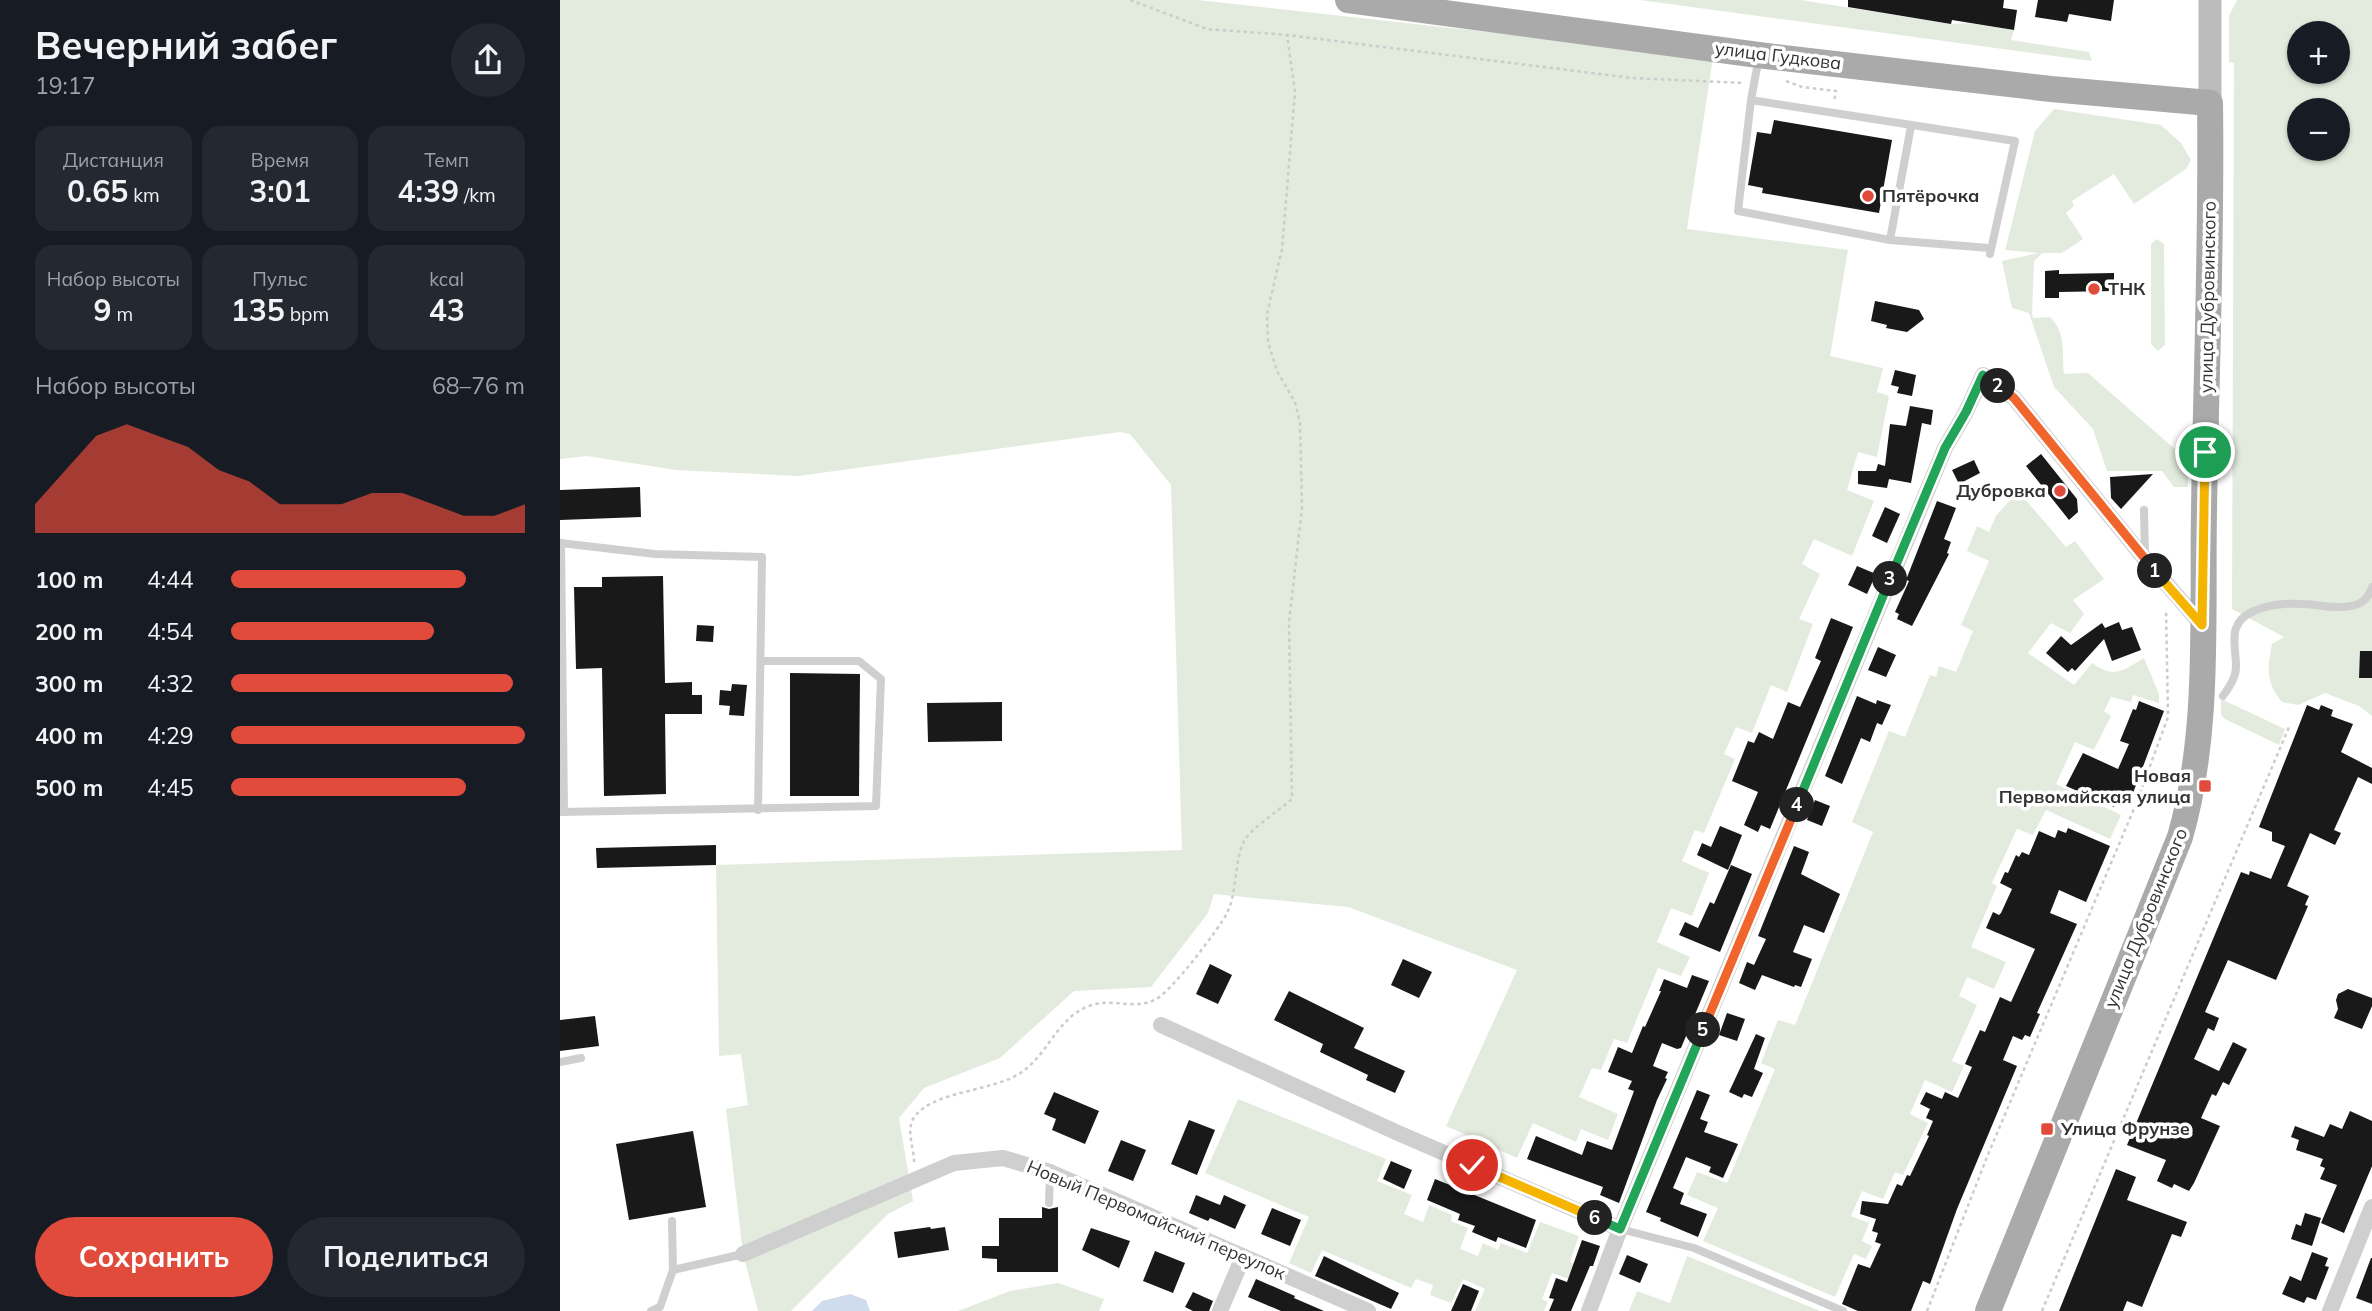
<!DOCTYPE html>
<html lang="ru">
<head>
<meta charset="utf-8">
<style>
	:root { --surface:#171b24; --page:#242831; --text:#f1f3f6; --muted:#9ea1a6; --accent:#e14b3c }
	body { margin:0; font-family:Mulish,sans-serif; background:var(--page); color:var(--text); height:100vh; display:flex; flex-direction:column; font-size:26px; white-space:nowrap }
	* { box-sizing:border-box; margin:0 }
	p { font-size:23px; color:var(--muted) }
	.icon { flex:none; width:38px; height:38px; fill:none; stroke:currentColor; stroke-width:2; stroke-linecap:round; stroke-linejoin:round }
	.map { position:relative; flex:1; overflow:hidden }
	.sheet { display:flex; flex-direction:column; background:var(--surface); width:560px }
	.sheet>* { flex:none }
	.buttons { position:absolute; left:1727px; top:21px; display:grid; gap:14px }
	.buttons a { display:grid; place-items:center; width:63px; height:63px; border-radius:50%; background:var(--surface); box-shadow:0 2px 5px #0004; font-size:35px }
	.pin { position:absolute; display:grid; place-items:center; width:60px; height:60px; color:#fff; margin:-30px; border:4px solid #fff; border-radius:50%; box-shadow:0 2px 7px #0007 }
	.km { position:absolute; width:35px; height:35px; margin:-18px; border-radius:50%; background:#222; color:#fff; font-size:19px; line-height:35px; text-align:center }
	.round { display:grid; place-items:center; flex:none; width:74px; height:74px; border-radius:37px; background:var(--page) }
	.head { display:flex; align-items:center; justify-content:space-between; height:119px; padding:0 35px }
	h1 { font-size:38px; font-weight:700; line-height:52px }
	.figures { display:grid; grid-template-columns:repeat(3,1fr); gap:10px; height:119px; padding:7px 35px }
	.figures div { display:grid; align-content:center; border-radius:18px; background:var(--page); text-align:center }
	.figures b { font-size:30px; font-weight:700 }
	.figures small { font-size:19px; font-weight:400 }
	.figures p { font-size:19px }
	.chart { height:196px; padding:14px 35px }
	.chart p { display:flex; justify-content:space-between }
	.chart svg { width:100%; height:126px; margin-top:7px; fill:var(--accent); opacity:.7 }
	.primary-button { display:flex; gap:14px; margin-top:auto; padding:14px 35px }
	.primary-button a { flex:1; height:80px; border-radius:42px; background:var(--accent); color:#fff; font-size:28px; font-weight:700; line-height:80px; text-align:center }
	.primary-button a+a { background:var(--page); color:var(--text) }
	ul { padding:0 35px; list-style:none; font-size:23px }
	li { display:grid; grid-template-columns:112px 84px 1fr; align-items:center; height:52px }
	li i { height:18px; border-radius:9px; background:var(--accent) }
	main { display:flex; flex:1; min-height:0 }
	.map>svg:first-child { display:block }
	.green { fill:#e3ebde; fill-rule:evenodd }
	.water { fill:#cedced }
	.building { fill:#191919 }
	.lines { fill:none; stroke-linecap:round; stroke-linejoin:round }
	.path { stroke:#ccc; stroke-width:2.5; stroke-dasharray:3.5 3.5; stroke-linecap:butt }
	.lane { stroke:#cfcfcf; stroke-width:8 }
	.street { stroke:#cfcfcf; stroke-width:16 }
	.secondary { stroke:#bcbcbc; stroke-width:23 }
	.primary { stroke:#aaa; stroke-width:26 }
	.split-1-casing { stroke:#fff; stroke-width:14 }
	.split-2-casing { stroke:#fff; stroke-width:14 }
	.split-3-casing { stroke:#fff; stroke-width:14 }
	.split-4-casing { stroke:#fff; stroke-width:14 }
	.split-5-casing { stroke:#fff; stroke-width:14 }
	.split-6-casing { stroke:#fff; stroke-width:14 }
	.split-7-casing { stroke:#fff; stroke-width:14 }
	.split-1 { stroke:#f5b400; stroke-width:9 }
	.split-2 { stroke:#f0652b; stroke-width:9 }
	.split-3 { stroke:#22a559; stroke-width:9 }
	.split-4 { stroke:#22a559; stroke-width:9 }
	.split-5 { stroke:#f0652b; stroke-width:9 }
	.split-6 { stroke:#22a559; stroke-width:9 }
	.split-7 { stroke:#f5b400; stroke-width:9 }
	.poi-dot { fill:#e14b3c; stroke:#fff; stroke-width:2.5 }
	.labels { text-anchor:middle; stroke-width:7; stroke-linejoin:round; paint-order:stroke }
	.street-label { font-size:18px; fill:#323232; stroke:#fff }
	.poi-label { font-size:18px; font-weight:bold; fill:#323232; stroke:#fff; text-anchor:start }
</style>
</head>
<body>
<main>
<section class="sheet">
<div class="head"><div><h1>Вечерний забег</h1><p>19:17</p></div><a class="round"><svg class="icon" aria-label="share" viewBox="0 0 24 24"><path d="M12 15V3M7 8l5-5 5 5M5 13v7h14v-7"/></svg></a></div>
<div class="figures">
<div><p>Дистанция</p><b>0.65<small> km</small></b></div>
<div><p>Время</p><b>3:01</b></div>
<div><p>Темп</p><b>4:39<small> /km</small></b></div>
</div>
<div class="figures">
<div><p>Набор высоты</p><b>9<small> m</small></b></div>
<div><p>Пульс</p><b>135<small> bpm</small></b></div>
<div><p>kcal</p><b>43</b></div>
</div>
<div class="chart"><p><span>Набор высоты</span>68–76 m</p>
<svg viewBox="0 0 160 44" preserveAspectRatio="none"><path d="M0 44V34L10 22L20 10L30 6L40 10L50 14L60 22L70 26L80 34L90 34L100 34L110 30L120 30L130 34L140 38L150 38L160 34V44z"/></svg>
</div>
<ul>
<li><b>100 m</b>4:44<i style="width:80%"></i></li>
<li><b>200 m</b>4:54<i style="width:69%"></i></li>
<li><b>300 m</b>4:32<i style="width:96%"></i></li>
<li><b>400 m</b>4:29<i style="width:100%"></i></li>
<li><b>500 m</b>4:45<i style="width:80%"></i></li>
</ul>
<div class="primary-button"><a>Сохранить</a><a>Поделиться</a></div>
</section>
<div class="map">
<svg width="1812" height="1311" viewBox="0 0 1812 1311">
	<rect width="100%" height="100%" fill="#fff"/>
	<g class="green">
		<path d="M0,0H638L1153,57L1127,229L1288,250L1270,356L1323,368L1317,392L1329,396L1317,457L1298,452L1287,490L1314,501L1292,556L1254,539L1242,564L1260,574L1239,619L1253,624L1227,692L1211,685L1192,733L1176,727L1164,754L1175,759L1144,833L1135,830L1122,861L1149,873L1132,916L1111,908L1097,942L1130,957L1121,976L1098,968L1067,1043L1054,1039L1041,1070L1032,1068L1019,1097L1058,1114L1048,1140L1021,1129L1016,1142L973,1123L957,1158L886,1126L957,970L788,907L654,894L648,913L591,987L514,991L440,1058L364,1088L339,1118L353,1201L328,1214L231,1311H198L183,1254L166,1109L188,1105L181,1054L159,1056L156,865L622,850L611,485L570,434L560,432L238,476L116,470L27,456L0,459Z"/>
		<path d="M1080,0H1241L1391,24L1408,23L1454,30L1451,40L1529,52L1532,61Z"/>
		<path d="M1677,0H1812V716L1799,706L1765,693L1738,705L1722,702C1706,683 1707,668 1712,644L1724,637L1672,609L1674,63L1669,62V16ZM1740,33H1778V72H1740ZM1740,110H1778V149H1740Z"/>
		<path d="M1494,109L1601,125L1621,143L1631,160L1626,169L1574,204L1554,174L1512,201L1514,206L1506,213L1523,239L1502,253H1482L1474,261L1472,314L1473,318L1490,317C1506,332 1502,353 1504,374L1528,373L1616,450L1628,471V487H1614L1602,471H1547L1533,429L1494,387L1469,313L1452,308L1442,261L1479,253L1445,250L1475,131Z"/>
		<path d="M1597,239L1604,244L1605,345L1598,351L1591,344V244Z"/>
		<path d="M1458,491L1506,547L1515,541L1544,579L1513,600L1524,614L1510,633L1491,623L1468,653L1514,685L1532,663C1555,679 1562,671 1584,658L1599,694V703L1573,695L1571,702L1551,697L1544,711L1551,716L1534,750L1515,742L1496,784L1561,815L1550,839L1486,810L1473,835L1457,829L1432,883L1437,886L1411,947L1446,962L1434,989L1407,977L1399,996L1417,1005L1392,1061L1404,1066L1392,1092L1365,1080L1350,1114L1368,1123L1343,1175L1335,1172L1323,1199L1302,1191L1291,1216L1309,1223L1302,1241L1312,1246L1306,1259L1294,1254L1275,1297L1143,1241L1158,1208L1127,1195L1137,1172L1167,1183L1215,1069L1201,1063L1218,1020L1235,1025L1313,832L1292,822L1329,731L1345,737L1370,675L1376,677L1379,666L1396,672L1413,631L1401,625L1429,561L1407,551L1417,526L1429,532L1436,516Z"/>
		<path d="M1661,699L1725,729L1719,745L1665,719L1661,715Z"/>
		<path d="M678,1099L826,1159L817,1181L852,1195L844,1214L863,1222L869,1205L892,1215L891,1221L908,1228L900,1249L918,1256L923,1243L938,1250L941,1243L967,1253L980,1222L1019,1236L1010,1262L1015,1264L1009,1279L992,1273L982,1299L988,1302L984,1311H915L925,1289L903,1279L891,1303L870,1295L873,1285L856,1279L851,1288L762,1250L751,1273L729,1263L749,1217L645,1173Z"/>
		<path d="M1127,1256L1260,1311H1069L1077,1291L1110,1303Z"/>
		<path d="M498,1283L544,1299L539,1311H398L450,1291Z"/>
	</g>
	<path class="water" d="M290,1294L306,1300L310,1311H252L262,1301Z"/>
	<g class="building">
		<path d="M1288,0H1444L1443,8L1457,10L1454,30L1392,20L1391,24L1288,7Z"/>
		<path d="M1478,0H1554L1551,21L1509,14L1507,22L1475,17Z"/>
		<path d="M1214,120L1332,140L1319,213L1202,193L1203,188L1188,185L1197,132L1211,134Z"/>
		<path d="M1499,270V274L1554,273V291L1499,292V298H1485V271Z"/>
		<path d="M1315,301L1359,310L1364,319L1347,332L1326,328L1327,325L1311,321Z"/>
		<path d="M1335,370L1356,375L1352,396L1337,393L1339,387L1331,385Z"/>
		<path d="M1350,406L1373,410L1371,425L1362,423L1351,483L1329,479L1327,488L1298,484V471H1316L1318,464L1325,466L1330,424L1346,426Z"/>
		<path d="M1481,454L1517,499L1518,512L1509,520L1466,466Z"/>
		<path d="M1414,460L1420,473L1399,484L1392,470Z"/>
		<path d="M1593,474L1561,509L1551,498L1550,477Z"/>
		<path d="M80,487L81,517L0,520V490Z"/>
		<path d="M1377,501L1396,508L1384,539L1391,542L1387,553L1389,554L1352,626L1337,619L1339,614L1335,612L1349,581L1346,580Z"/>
		<path d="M1325,507L1340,514L1327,543L1312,536Z"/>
		<path d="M1297,566L1316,574L1307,594L1288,585Z"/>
		<path d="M103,576L105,683L132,682V695H142V714H105L106,794L44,796L42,668L16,669L14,587H42V577Z"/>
		<path d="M1271,618L1293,627L1210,829L1201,825L1198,832L1184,825L1198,792L1172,781L1188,741L1194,743L1199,732L1213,739L1228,702L1240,707L1261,661L1255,658Z"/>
		<path d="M1559,622L1562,630L1572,627L1581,650L1552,661L1544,639L1515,671L1512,668L1508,672L1486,653L1501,636L1511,645L1542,623L1545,628Z"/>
		<path d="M137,625L154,626L153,642L136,641Z"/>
		<path d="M1318,647L1336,655L1326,677L1308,670Z"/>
		<path d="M1800,651H1812V678H1799Z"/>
		<path d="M230,673L300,674L299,796H230Z"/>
		<path d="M172,684L187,685L184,716L169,715L170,706L159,705L160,690L171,691Z"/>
		<path d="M1297,696L1316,704L1317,700L1331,705L1322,725L1317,723L1310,742L1301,738L1282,784L1265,776Z"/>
		<path d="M1579,701L1604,711L1570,801L1559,797L1554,807L1506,786L1523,753L1558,769L1569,744L1560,741L1573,709L1576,710Z"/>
		<path d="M442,702V741L368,742L367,703Z"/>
		<path d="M1747,705L1759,710L1761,705L1773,710L1771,716L1793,724L1781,752L1812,768V784L1798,777L1774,830L1781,833L1775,845L1750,833L1727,886L1749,896L1745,905L1748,906L1716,980L1668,960L1645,1012L1659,1018L1654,1031L1648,1028L1634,1059L1659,1071L1673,1042L1687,1049L1669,1085L1663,1082L1656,1096L1652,1094L1641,1118L1660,1126L1634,1183L1629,1191L1614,1184L1612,1188L1597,1181L1606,1160L1567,1145L1681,872L1689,875L1690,871L1711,879L1725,846L1712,841V832L1699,827Z"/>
		<path d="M1255,800L1270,806L1262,826L1247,820Z"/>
		<path d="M1160,826L1182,835L1168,870L1137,855L1142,843L1151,847Z"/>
		<path d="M1508,828L1550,846L1526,902L1499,890L1490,913L1517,924L1477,1013L1480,1014L1470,1037L1465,1035L1462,1040L1453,1036L1443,1060L1457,1066L1397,1209L1370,1284L1363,1281L1351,1311H1298L1282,1304L1298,1264L1310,1268L1321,1244L1315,1242L1318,1233L1312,1231L1316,1219L1300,1214L1302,1201L1328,1204L1337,1184L1342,1186L1347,1175L1350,1176L1369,1136L1367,1135L1373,1121L1366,1118L1370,1109L1360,1104L1366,1092L1382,1099L1385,1092L1398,1098L1412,1067L1405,1064L1420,1030L1425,1032L1440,997L1451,1002L1475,949L1426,928L1433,912L1439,915L1441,913L1452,889L1440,883L1445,872L1448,873L1456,855L1459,857L1462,852L1469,855L1479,831L1495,838L1498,830L1506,833Z"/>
		<path d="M156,845V865L37,868L36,848Z"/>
		<path d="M1234,846L1249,852L1241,874L1280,894L1264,933L1244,925L1233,952L1252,959L1241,987L1235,985L1234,987L1202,975L1195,990L1179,983L1187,962L1194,965L1206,939L1198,936Z"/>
		<path d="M1171,865L1192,874L1160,952L1119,935L1125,922L1138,928L1150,902L1154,904Z"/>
		<path d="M843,959L872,972L859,998L831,985Z"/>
		<path d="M650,964L672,975L658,1004L636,994Z"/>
		<path d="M1132,975L1149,981L1121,1048L1117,1049L1102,1043L1093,1066L1108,1072L1105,1078L1107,1079L1097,1100L1059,1203L1040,1195L1043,1187L967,1159L976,1136L1022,1155L1027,1141L1052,1150L1074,1091L1068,1089L1072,1081L1048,1072L1058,1047L1072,1053L1083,1026L1085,1027L1101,991H1099L1104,979L1127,988Z"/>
		<path d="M1788,989L1812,998V1006L1802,1029L1774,1018L1778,1009L1776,1000L1778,994Z"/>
		<path d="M729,991L804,1028L794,1048L845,1071L835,1093L806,1080L808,1075L760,1052L763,1044L714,1020Z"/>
		<path d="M1167,1013L1185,1019L1177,1041L1159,1035Z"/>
		<path d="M35,1016L39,1046L0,1051V1020Z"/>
		<path d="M1196,1034L1205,1038L1194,1069L1203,1073L1192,1097L1184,1094L1182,1098L1169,1092Z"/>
		<path d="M1137,1090L1150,1095L1140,1119L1148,1122L1144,1132L1178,1144L1163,1178L1149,1172L1151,1167L1126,1157L1113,1188L1124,1193L1120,1204L1147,1214L1138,1237L1100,1221L1101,1218L1086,1212Z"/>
		<path d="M494,1092L539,1111L525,1144L492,1130L496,1119L484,1114Z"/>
		<path d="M1790,1111L1812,1121V1166L1784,1233L1761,1223L1777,1185L1760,1179L1765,1168L1760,1166L1763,1159L1736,1150L1739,1140L1731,1137L1735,1126L1764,1137L1770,1124L1782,1129Z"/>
		<path d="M629,1120L655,1130L637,1175L611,1164Z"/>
		<path d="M133,1131L146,1207L69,1220L56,1144Z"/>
		<path d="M561,1140L586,1150L573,1181L548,1171Z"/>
		<path d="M831,1161L852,1170L844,1189L823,1179Z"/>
		<path d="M1556,1169L1576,1177L1567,1200L1627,1222L1621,1237L1612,1234L1582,1307L1567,1301L1563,1311H1499Z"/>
		<path d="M875,1179L976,1220L966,1248L938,1237L936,1242L912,1232L915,1226L898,1220L900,1214L867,1200Z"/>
		<path d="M636,1195L660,1205L664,1195L686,1205L675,1229L650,1218L648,1221L629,1213Z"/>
		<path d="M482,1207L489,1209L498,1207V1272H437V1259L422,1258V1246H439V1218H482Z"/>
		<path d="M712,1208L741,1220L730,1246L701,1234Z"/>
		<path d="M1745,1213L1761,1218L1752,1246L1731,1239L1736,1224L1741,1226Z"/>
		<path d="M370,1227L371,1229L385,1227L389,1250L338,1258L334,1232Z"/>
		<path d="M531,1228L570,1241L559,1268L522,1250Z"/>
		<path d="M1022,1240L1040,1246L1033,1266H1030L1011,1311H989L994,1299L989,1298L996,1278L1007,1282Z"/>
		<path d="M595,1251L625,1263L613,1293L583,1281Z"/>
		<path d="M1752,1252L1768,1258L1765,1266L1769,1267L1756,1300L1747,1297L1744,1303L1722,1294L1730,1276L1741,1281Z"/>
		<path d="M1067,1255L1088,1264L1080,1283L1059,1274Z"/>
		<path d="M764,1256L839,1293L831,1309L755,1276Z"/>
		<path d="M1811,1258H1812V1304L1796,1298Z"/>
		<path d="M696,1279L735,1296L734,1298L764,1311H721L688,1297Z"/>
		<path d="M903,1284L919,1291L911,1311H891Z"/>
		<path d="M633,1292L653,1301L649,1311H633L625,1307Z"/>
	</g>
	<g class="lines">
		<g class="path">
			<path d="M570,0L647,29L727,35L1072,78L1184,83"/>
			<path d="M1226,81L1242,87L1276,91L1274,102"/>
			<path d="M354,1162C354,1147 345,1129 355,1116C376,1090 433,1092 462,1072C488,1054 498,1017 529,1006C552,997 574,1011 596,999C611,992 659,929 667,913C677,893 674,863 684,841C690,829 721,809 732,799L729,622L742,508L740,423L735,402L717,371L708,342L707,314L722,249L735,92L727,35"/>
			<path d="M1367,1311L1427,1157L1576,804L1608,717L1606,609"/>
			<path d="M1482,1311L1729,727"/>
		</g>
		<g class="lane">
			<path d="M1199,57L1191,100L1455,141L1430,254"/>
			<path d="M1191,100L1178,211L1330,240"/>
			<path d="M1351,126L1330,240L1429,248"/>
			<path d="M1584,510L1585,556"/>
			<path d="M0,543L95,554L202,557L198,810"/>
			<path d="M1,543L4,812"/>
			<path d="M1663,696C1669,687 1676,678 1676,667C1676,644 1666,623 1694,611C1708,605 1726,603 1741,604C1764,604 1803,618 1812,587"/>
			<path d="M0,812L316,806L321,679L299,661H201"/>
			<path d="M0,1062L21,1058"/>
			<path d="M489,1203L490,1172"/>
			<path d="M112,1221L113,1270"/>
			<path d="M1060,1229L1134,1248L1283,1311"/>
			<path d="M91,1311L100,1307L113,1270L183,1254"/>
		</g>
		<g class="street">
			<path d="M601,1025L838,1133L1060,1229"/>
			<path d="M183,1254L394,1163L443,1158L490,1172L808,1311"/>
			<path d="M660,1311L683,1257"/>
			<path d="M1029,1311L1060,1229L1385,448L1406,412L1423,375L1454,398L1585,559L1642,625"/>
			<path d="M1770,1311L1812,1207"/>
		</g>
		<path class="secondary" d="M1650,103V0"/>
		<path class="primary" d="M788,0L1206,56L1491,89L1650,103C1652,239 1646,375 1644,511C1642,619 1650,733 1620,837L1428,1311"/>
	</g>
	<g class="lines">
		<g class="split-1-casing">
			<path id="split-1" d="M1595,571L1642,625L1645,452"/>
		</g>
		<g class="split-2-casing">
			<path id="split-2" d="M1438,386L1454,398L1595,571"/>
		</g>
		<g class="split-3-casing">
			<path id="split-3" d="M1330,579L1385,448L1406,412L1423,375L1438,386"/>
		</g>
		<g class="split-4-casing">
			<path id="split-4" d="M1237,805L1330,579"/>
		</g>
		<g class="split-5-casing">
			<path id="split-5" d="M1143,1030L1237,805"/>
		</g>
		<g class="split-6-casing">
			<path id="split-6" d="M1035,1218L1060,1229L1143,1030"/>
		</g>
		<g class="split-7-casing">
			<path id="split-7" d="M912,1165L1035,1218"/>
		</g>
		<use href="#split-1" class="split-1"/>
		<use href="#split-2" class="split-2"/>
		<use href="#split-3" class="split-3"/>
		<use href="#split-4" class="split-4"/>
		<use href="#split-5" class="split-5"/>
		<use href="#split-6" class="split-6"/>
		<use href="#split-7" class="split-7"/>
	</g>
	<g class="poi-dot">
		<circle cx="1308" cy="196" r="7"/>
		<circle cx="1534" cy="289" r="7"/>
		<circle cx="1500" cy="491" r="7"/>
		<rect x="1638" y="779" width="14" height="14" rx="3.5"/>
		<rect x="1480" y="1122" width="14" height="14" rx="3.5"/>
	</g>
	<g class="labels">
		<g class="street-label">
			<text transform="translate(1218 56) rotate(7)" y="6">улица Гудкова</text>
			<text transform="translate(1648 297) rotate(-89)" y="6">улица Дубровинского</text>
			<text transform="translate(1586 918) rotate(-68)" y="6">улица Дубровинского</text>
			<text transform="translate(596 1220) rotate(23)" y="6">Новый Первомайский переулок</text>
		</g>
		<g class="poi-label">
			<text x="1322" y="202">Пятёрочка</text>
			<text x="1548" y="295">ТНК</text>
			<text x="1486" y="497" text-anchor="end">Дубровка</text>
			<text x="1631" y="782" text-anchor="end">Новая<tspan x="1631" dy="21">Первомайская улица</tspan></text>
			<text x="1501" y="1135">Улица Фрунзе</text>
		</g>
	</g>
</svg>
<div class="buttons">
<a>+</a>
<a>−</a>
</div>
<div class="pin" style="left:1645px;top:452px;background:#1e9e55"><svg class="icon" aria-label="arrive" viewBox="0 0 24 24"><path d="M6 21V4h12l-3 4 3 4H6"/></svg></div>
<div class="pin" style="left:912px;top:1165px;background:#d93025"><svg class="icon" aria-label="check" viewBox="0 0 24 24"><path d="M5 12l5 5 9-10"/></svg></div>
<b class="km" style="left:1595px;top:571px">1</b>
<b class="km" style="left:1438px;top:386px">2</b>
<b class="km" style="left:1330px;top:579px">3</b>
<b class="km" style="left:1237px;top:805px">4</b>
<b class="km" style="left:1143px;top:1030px">5</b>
<b class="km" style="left:1035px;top:1218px">6</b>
</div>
</main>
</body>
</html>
